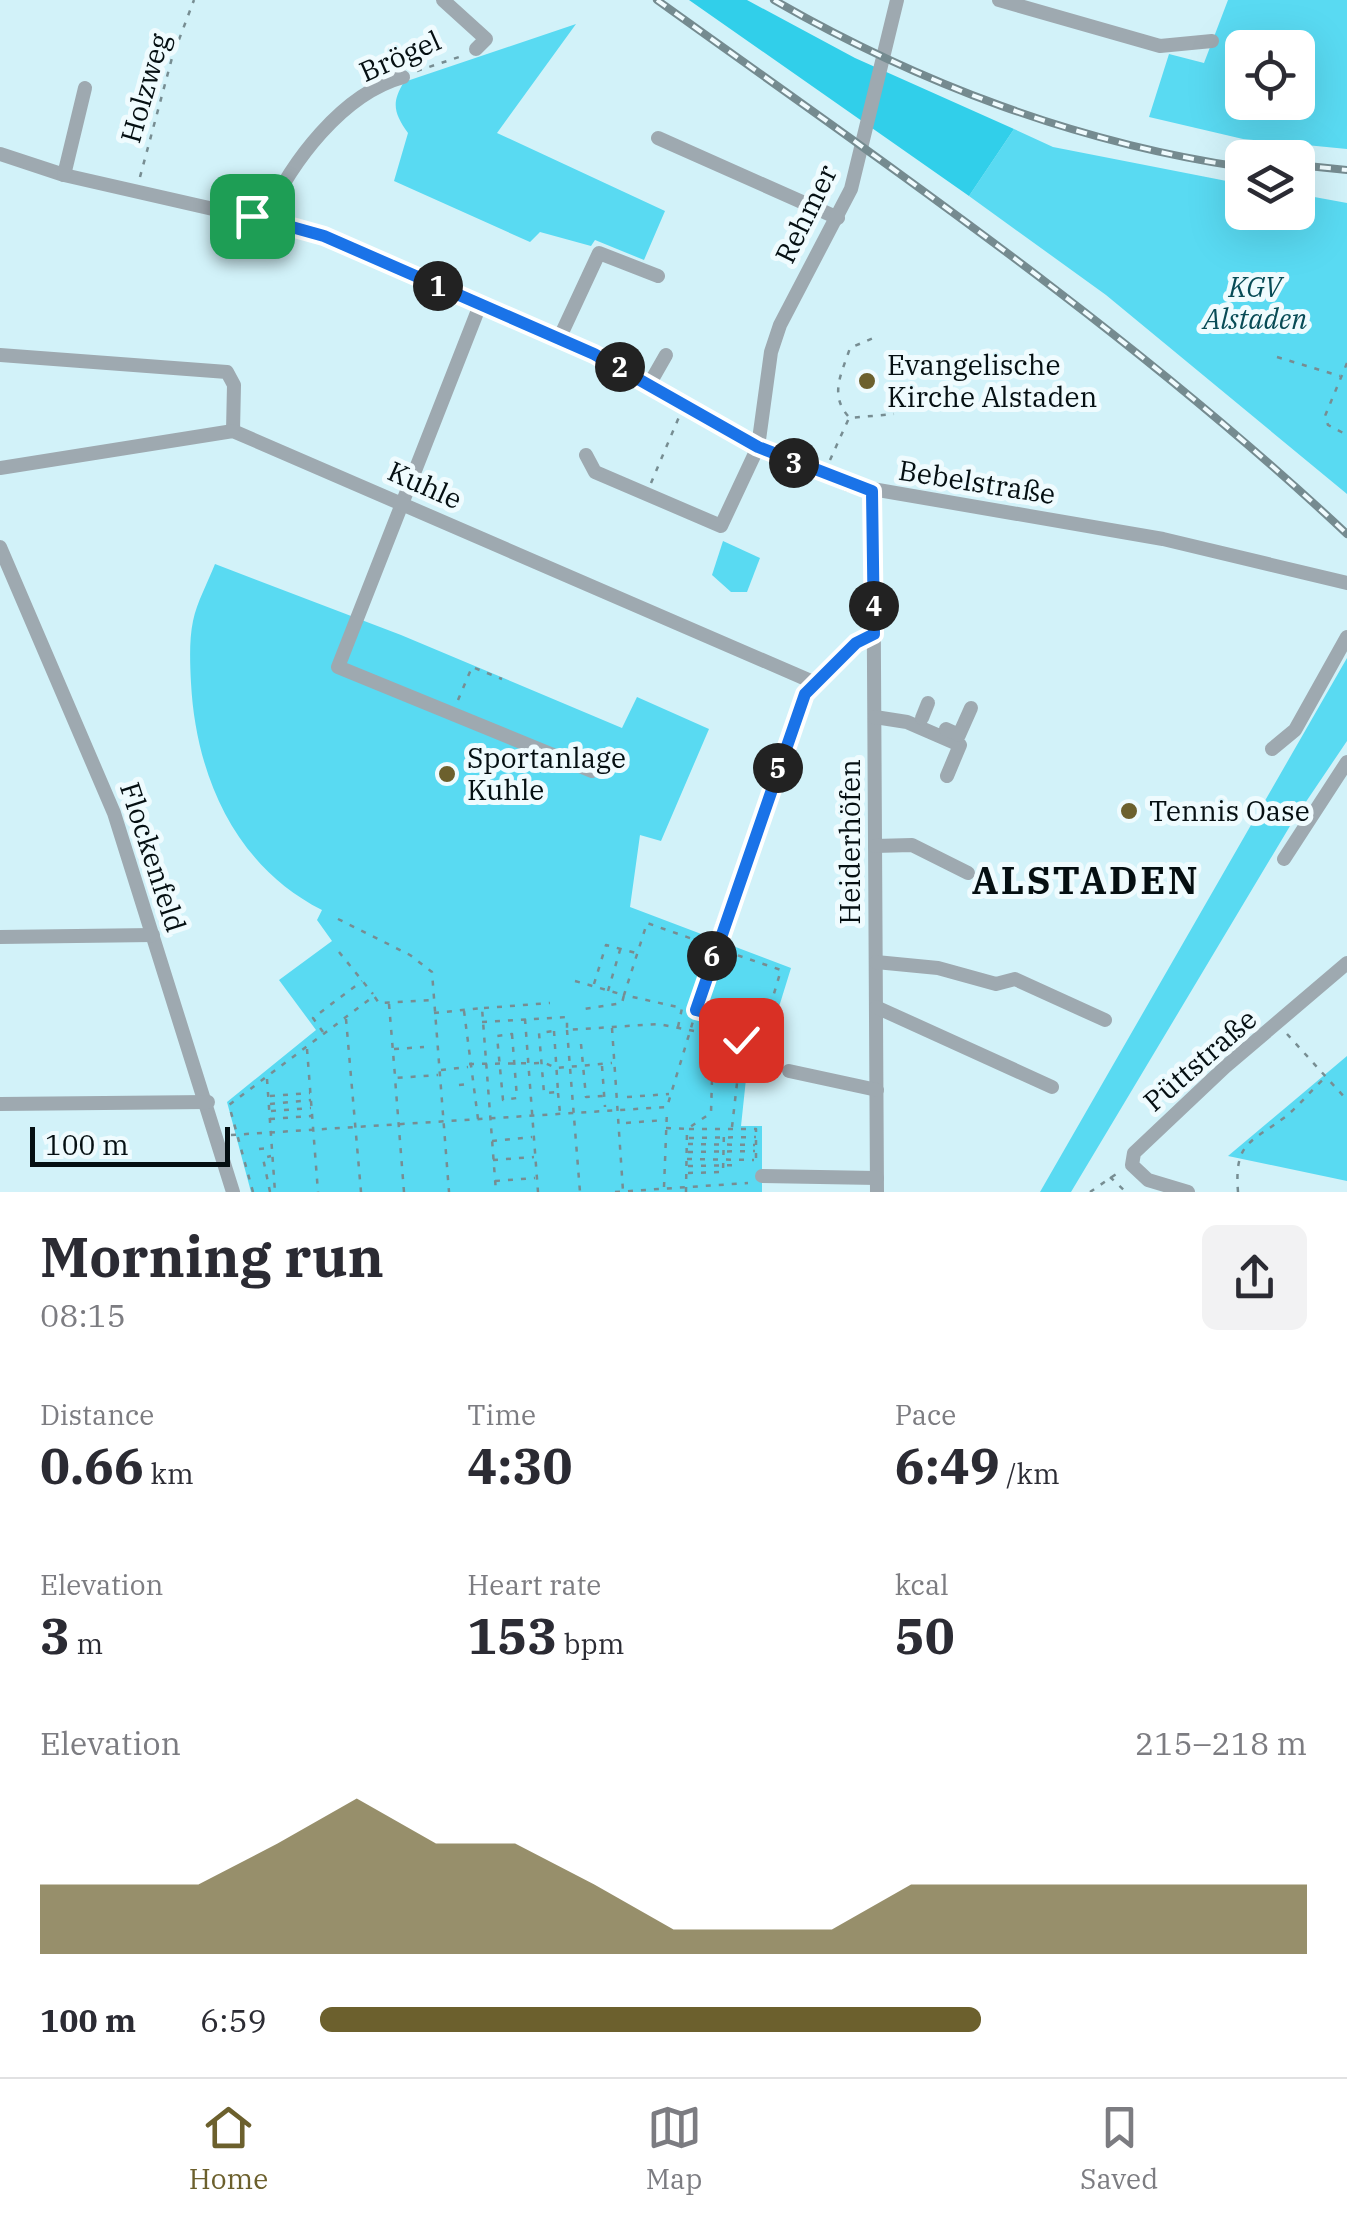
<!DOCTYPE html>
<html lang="en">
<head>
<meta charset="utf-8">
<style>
	:root { --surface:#fff; --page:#f2f2f3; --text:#2b2b33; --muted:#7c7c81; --line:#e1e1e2; --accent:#6c602d }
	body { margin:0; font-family:"IBM Plex Serif",serif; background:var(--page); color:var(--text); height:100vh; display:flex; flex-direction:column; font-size:38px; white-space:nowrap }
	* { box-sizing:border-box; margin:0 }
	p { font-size:32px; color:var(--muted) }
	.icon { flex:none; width:55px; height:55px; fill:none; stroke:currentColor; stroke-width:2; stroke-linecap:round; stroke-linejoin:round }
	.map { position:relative; height:1192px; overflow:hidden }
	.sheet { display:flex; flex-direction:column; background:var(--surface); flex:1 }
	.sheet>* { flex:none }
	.fabs { position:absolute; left:1225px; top:30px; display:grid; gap:20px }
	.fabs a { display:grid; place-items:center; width:90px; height:90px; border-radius:15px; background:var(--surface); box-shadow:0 10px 40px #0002; font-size:50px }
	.scale { position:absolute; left:30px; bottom:25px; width:200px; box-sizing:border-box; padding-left:10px; border:5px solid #050f12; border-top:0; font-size:28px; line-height:35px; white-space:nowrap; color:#050f12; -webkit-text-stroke:8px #effbfe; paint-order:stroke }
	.pin { position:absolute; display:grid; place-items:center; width:85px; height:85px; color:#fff; margin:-42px; border-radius:20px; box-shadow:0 5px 15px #0006 }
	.km { position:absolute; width:50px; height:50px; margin:-25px; border-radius:50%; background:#222; color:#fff; font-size:28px; line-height:50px; text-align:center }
	.round { display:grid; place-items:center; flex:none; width:105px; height:105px; border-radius:15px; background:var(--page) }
	.overview { display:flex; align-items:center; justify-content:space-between; height:170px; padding:0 40px }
	h1 { font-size:55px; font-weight:700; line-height:75px }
	.figures { display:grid; grid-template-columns:repeat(3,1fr); gap:15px; height:170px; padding:10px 40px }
	.figures div { display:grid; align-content:center }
	.figures b { font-size:50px; font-weight:700 }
	.figures small { font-size:28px; font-weight:400 }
	.figures p { font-size:28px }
	.chart { height:280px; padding:20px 40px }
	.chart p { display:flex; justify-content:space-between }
	.chart svg { width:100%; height:180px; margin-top:10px; fill:var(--accent); opacity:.7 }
	ul { padding:0 40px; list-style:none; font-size:32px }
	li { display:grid; grid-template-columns:160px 120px 1fr; align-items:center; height:75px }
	li i { height:25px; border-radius:12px; background:var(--accent) }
	.tab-bar { display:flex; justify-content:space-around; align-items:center; height:140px; border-top:2px solid var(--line); background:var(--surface); font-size:28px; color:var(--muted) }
	.tab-bar a { display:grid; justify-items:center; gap:5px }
	.tab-bar .current { color:var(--accent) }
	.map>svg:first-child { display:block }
	.green { fill:#59daf2; fill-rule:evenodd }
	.forest { fill:#31cfea }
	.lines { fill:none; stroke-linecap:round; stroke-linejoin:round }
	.path { stroke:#778d92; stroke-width:2.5; stroke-dasharray:5 8; stroke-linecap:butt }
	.minor { stroke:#9ea9b0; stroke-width:14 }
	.rail-casing { stroke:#758b90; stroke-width:8 }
	.rail { stroke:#effbfe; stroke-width:4; stroke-dasharray:11; stroke-linecap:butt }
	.route-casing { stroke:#fff; stroke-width:20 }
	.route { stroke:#1a73e8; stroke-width:12 }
	.poi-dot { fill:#6c602d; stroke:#effbfe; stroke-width:4 }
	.labels { text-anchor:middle; stroke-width:10; stroke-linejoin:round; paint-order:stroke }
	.street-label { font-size:28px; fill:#050f12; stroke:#effbfe }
	.park-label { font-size:28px; font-style:italic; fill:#084b56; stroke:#effbfe }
	.poi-label { font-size:28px; fill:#050f12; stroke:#effbfe; text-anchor:start }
	.district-label { font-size:38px; font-weight:bold; letter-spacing:2.5px; fill:#050f12; stroke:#effbfe }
</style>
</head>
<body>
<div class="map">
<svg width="1347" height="1192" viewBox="0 0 1347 1192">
	<rect width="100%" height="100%" fill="#d2f2f9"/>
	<g class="green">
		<path d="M1228,0H1347V149L1243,139L1149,117L1169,54L1204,63ZM1242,48H1298V102H1242Z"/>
		<path d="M576,24L497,133L665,211L644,260L595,240L591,246L540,232L530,242L394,181L408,133C394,113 391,103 404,82Z"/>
		<path d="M1014,129L1053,147L1242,184V212H1298V194L1347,203V494L1106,295L969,196Z"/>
		<path d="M723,541L760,558L747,592H731L712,575Z"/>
		<path d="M215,564L401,635L622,728L637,697L709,729L661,841L640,835L630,907L791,968L770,1036L751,1032L741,1126H762V1192H251L227,1102L316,1030L279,980L332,941L317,920L322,910C235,866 196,776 191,683C190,663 189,640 193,621C197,602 208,582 215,564Z"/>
		<path d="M1347,658V741L1293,821L1071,1192H1040Z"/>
		<path d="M1347,1056V1181L1228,1156Z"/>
	</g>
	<path class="forest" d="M689,0H747L855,58L1014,129L969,196Z"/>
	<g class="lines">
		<g class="path">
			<path d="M417,71L462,56"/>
			<path d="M140,177L172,58L194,0"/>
			<path d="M1277,357L1340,376"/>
			<path d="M1347,363L1325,416L1328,425L1347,435"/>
			<path d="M848,416C829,394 842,373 850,348L878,336"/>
			<path d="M830,460L849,418L894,414"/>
			<path d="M651,483L679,417"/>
			<path d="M458,700L472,667L502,679"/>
			<path d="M338,919L410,955L432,972L449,1192"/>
			<path d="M339,952L373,994"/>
			<path d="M575,981L624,995L622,1003L584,1009"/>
			<path d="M594,984L606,945L636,953"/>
			<path d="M608,991L620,950"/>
			<path d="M389,1004L395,1076"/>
			<path d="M484,1008L550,1003"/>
			<path d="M464,1011L478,1119"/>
			<path d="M697,1011L764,1027L781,970L725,951"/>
			<path d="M434,1013L482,1008L496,1192"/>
			<path d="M346,1019L361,1192"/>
			<path d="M525,1019L538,1192"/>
			<path d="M482,1022L567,1017V1030L658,1024L741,1040"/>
			<path d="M678,1027L682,1008L624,995L647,923L704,943"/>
			<path d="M612,1028L623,1191"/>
			<path d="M567,1030L580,1192"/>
			<path d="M554,1031L558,1092L544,1093L539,1033Z"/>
			<path d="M323,1032L313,1018L362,981"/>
			<path d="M512,1034L517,1098L503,1100L497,1036Z"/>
			<path d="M1287,1034L1347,1100"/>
			<path d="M581,1044L586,1097L604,1096"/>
			<path d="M307,1049L318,1192"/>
			<path d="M394,1049L424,1047"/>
			<path d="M469,1064L545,1063L556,1068L612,1063"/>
			<path d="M602,1066L605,1107"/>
			<path d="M441,1070L468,1067"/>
			<path d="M267,1079L275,1192"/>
			<path d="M459,1085L469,1084"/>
			<path d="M558,1093L560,1113"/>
			<path d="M270,1096L310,1093"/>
			<path d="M627,1097L669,1094"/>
			<path d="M270,1104L311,1100"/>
			<path d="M271,1111L311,1108"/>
			<path d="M270,1119L311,1116"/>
			<path d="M626,1123L665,1120"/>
			<path d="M732,1127L744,1022"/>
			<path d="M666,1128L687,1129L711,1113L712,1079L736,1081"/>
			<path d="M231,1135L667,1107L715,949"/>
			<path d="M689,1138L756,1137"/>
			<path d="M492,1141L532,1137"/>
			<path d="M688,1144L755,1145"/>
			<path d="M259,1149L270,1148"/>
			<path d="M688,1152L755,1151"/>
			<path d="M687,1159L754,1160"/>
			<path d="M493,1160L534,1157"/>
			<path d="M688,1166L739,1165"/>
			<path d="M688,1173L723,1172L724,1130"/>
			<path d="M1110,1177L1126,1192"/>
			<path d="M495,1181L535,1178"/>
			<path d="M664,1187L667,1110"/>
			<path d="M253,1192L229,1105L374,996L379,1003L433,1000"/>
			<path d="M270,1192L263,1158L271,1156"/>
			<path d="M404,1192L395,1078L438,1075"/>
			<path d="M615,1192L748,1183"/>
			<path d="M686,1192L687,1129H756V1166"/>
			<path d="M1090,1192L1122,1170"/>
			<path d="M1238,1192C1234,1141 1251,1143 1285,1117C1300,1105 1312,1089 1326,1077"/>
		</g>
		<g class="minor">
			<path d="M443,0L486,39L476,49"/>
			<path d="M999,0L1160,46L1212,41"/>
			<path d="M658,138L838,218"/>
			<path d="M0,154L64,175L314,232L594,354L733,434L849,485L1163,539L1347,583"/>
			<path d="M64,175L85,88"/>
			<path d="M266,218C291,162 342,94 403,77"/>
			<path d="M480,305L338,667L592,771"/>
			<path d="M559,339L599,253L658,276"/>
			<path d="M0,355L227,372L234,385L233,431"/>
			<path d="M650,383L666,355"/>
			<path d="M586,455L595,472L721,526L758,447L771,352L780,325L851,189L897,0"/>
			<path d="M0,468L233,431L813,682"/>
			<path d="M873,491L877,1192"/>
			<path d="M0,547L114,813L233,1192"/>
			<path d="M875,717L907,722L960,745L947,776"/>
			<path d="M922,718L928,703"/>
			<path d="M946,729L959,735L971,708"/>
			<path d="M1272,749L1295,730L1347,637"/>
			<path d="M875,846L912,845L968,873"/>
			<path d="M1284,859L1347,762"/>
			<path d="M0,937L153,935"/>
			<path d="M718,938L805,694L857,643L874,634"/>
			<path d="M876,962L938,968L996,984L1015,979L1105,1020"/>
			<path d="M876,1007L1052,1087"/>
			<path d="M789,1071L877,1090"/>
			<path d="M0,1104L208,1102"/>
			<path d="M762,1176L877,1178"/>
			<path d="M1188,1192L1148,1180L1132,1165L1134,1153L1225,1067L1347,963"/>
		</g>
		<g class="rail-casing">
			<g id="rail">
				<path d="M657,0C894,170 1134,334 1347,534"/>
				<path d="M774,0C918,83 1078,143 1242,167"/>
				<path d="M1298,165L1347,170"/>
			</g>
		</g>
		<use href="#rail" class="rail"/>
	</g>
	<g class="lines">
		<g class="route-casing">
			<path id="route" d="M252,216L324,236L594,354L758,447L872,491L874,634L856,643L805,694L696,1010L744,1022L741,1040"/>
		</g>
		<use href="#route" class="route"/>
	</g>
	<g class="poi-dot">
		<circle cx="867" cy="381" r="10"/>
		<circle cx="447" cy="774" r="10"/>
		<circle cx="1129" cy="811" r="10"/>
	</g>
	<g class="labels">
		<g class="street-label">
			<text transform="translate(400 56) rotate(-24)" y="10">Brögel</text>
			<text transform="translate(145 88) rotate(-74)" y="10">Holzweg</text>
			<text transform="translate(806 214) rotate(-64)" y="10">Rehmer</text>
			<text transform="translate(977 482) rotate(9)" y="10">Bebelstraße</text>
			<text transform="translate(425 485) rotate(24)" y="10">Kuhle</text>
			<text transform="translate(850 842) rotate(-90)" y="10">Heiderhöfen</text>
			<text transform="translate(153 857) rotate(72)" y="10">Flockenfeld</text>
			<text transform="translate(1200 1060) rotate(-41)" y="10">Püttstraße</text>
		</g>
		<g class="park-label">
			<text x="1255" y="297">KGV<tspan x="1255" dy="32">Alstaden</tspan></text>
		</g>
		<g class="poi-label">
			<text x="887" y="375">Evangelische<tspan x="887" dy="32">Kirche Alstaden</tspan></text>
			<text x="467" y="768">Sportanlage<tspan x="467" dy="32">Kuhle</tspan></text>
			<text x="1149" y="821">Tennis Oase</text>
		</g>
		<g class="district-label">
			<text x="1086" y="894">ALSTADEN</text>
		</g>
	</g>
</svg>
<div class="fabs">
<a><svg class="icon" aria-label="locate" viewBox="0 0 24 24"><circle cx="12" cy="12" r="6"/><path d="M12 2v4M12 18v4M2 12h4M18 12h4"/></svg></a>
<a><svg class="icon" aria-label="layers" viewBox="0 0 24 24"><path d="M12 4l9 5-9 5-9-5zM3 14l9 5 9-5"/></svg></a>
</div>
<div class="scale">100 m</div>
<div class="pin" style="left:252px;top:216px;background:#1e9e55"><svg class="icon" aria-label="arrive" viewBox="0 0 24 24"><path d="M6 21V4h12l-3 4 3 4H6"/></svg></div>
<div class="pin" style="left:741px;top:1040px;background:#d93025"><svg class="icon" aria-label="check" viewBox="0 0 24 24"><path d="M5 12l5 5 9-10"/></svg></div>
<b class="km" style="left:438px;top:286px">1</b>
<b class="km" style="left:620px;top:367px">2</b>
<b class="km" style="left:794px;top:463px">3</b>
<b class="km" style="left:874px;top:606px">4</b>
<b class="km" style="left:778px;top:768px">5</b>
<b class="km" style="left:712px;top:956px">6</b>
</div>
<section class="sheet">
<div class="overview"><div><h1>Morning run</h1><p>08:15</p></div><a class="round"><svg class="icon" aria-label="share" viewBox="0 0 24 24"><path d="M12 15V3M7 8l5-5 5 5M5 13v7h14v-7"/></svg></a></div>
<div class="figures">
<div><p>Distance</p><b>0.66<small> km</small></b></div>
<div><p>Time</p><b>4:30</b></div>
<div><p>Pace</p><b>6:49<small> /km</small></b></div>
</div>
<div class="figures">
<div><p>Elevation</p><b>3<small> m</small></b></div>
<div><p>Heart rate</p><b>153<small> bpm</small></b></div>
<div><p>kcal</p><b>50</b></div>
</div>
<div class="chart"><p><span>Elevation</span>215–218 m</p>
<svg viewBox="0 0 160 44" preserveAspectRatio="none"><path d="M0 44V27L10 27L20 27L30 17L40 6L50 17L60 17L70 27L80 38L90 38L100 38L110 27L120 27L130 27L140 27L150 27L160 27V44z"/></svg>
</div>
<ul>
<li><b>100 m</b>6:59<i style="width:67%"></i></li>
</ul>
</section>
<nav class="tab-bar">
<a class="current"><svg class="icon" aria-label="home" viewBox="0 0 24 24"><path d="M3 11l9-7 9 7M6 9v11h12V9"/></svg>Home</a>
<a><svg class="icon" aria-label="map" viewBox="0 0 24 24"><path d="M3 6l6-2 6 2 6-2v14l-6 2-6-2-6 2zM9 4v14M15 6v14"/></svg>Map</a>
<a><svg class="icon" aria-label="saved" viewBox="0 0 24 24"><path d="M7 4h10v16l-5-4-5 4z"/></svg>Saved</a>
</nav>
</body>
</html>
